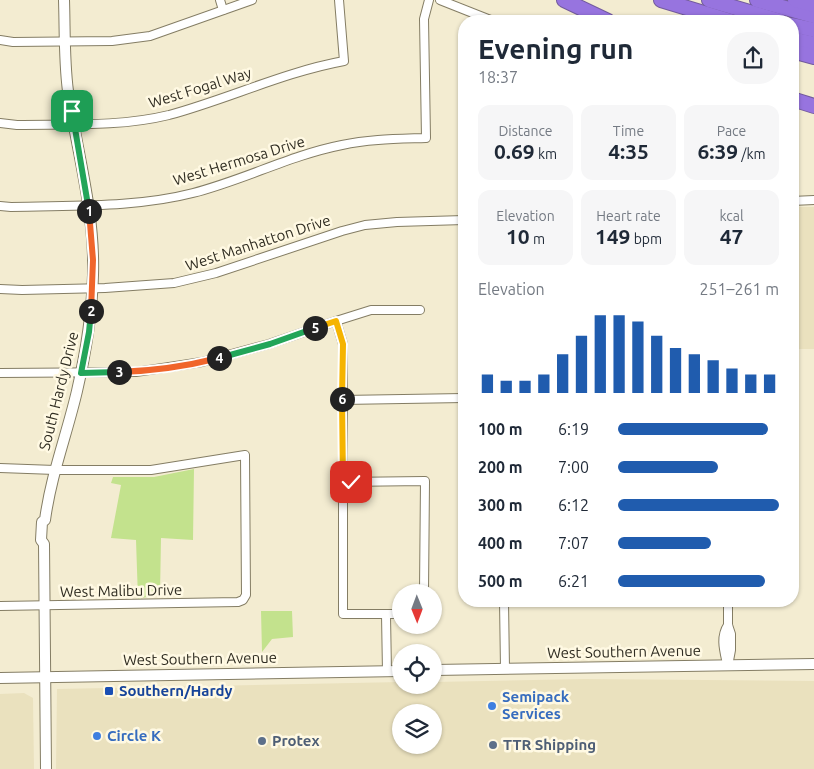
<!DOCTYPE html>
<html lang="en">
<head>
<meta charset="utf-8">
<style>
	:root { --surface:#fff; --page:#f6f6f7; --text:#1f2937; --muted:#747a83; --accent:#205cae }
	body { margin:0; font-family:Ubuntu,sans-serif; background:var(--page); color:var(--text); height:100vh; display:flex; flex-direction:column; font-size:19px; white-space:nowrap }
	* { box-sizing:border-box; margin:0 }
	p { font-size:16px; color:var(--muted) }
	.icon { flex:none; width:28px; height:28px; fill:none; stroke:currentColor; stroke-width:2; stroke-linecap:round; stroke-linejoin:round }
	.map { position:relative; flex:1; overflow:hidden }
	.drawer { position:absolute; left:458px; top:15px; width:341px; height:592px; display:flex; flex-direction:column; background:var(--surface); border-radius:20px; box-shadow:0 1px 4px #0004 }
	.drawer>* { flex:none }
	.needle { width:32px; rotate:179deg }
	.tools { position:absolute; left:392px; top:584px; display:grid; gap:10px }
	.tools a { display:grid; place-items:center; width:50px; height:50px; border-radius:50%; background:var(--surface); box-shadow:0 1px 4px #0004; font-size:25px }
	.pin { position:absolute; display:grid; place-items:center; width:42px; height:42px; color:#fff; margin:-21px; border-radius:10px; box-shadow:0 2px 8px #0006 }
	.km { position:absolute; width:25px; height:25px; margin:-12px; border-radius:50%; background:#222; color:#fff; font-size:14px; line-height:25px; text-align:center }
	.round { display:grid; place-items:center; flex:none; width:52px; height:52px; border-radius:20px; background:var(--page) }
	.head { display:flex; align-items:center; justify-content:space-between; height:85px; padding:0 20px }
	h1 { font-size:28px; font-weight:700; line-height:38px }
	.figures { display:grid; grid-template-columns:repeat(3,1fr); gap:8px; height:85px; padding:5px 20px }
	.figures div { display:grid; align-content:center; border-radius:12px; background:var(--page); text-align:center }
	.figures b { font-size:21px; font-weight:700 }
	.figures small { font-size:14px; font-weight:400 }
	.figures p { font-size:14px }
	.chart { height:140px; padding:10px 20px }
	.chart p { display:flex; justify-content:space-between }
	.chart svg { width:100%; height:90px; margin-top:5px; stroke:var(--accent); stroke-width:6 }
	ul { padding:0 20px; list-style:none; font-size:16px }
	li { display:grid; grid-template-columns:80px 60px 1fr; align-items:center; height:38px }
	li i { height:12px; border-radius:6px; background:var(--accent) }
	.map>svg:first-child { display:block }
	.built { fill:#eae1be; fill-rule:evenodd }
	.green { fill:#c3e28d }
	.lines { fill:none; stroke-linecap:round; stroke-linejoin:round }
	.street-casing { stroke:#847d64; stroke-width:10 }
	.secondary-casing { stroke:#847d64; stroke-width:12 }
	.highway-casing { stroke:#735b9d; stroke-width:16 }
	.street { stroke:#fff; stroke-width:8 }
	.secondary { stroke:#fff; stroke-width:10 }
	.highway { stroke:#9774df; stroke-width:14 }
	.split-1-casing { stroke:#fff; stroke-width:10 }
	.split-2-casing { stroke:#fff; stroke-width:10 }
	.split-3-casing { stroke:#fff; stroke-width:10 }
	.split-4-casing { stroke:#fff; stroke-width:10 }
	.split-5-casing { stroke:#fff; stroke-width:10 }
	.split-6-casing { stroke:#fff; stroke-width:10 }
	.split-7-casing { stroke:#fff; stroke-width:10 }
	.split-1 { stroke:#22a559; stroke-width:6 }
	.split-2 { stroke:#f0652b; stroke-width:6 }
	.split-3 { stroke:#22a559; stroke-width:6 }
	.split-4 { stroke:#f0652b; stroke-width:6 }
	.split-5 { stroke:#22a559; stroke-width:6 }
	.split-6 { stroke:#f5b400; stroke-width:6 }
	.split-7 { stroke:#f5b400; stroke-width:6 }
	.transit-dot { fill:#1a4fb4; stroke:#fff9e3; stroke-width:2 }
	.shop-dot { fill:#3f7fe0; stroke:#fff9e3; stroke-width:2 }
	.service-dot { fill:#5c6f8a; stroke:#fff9e3; stroke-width:2 }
	.labels { text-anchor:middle; stroke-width:5; stroke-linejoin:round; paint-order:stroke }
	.street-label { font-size:15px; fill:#302d22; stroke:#fff9e3 }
	.transit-label { font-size:15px; font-weight:bold; fill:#164399; stroke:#fff9e3; text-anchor:start }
	.shop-label { font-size:15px; font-weight:bold; fill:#366cbe; stroke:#fff9e3; text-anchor:start }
	.service-label { font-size:15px; font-weight:bold; fill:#4e5e75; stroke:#fff9e3; text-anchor:start }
</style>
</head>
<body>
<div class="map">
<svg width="814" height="769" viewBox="0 0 814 769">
	<rect width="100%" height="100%" fill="#f3ecd1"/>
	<g class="built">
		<rect x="793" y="207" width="21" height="142"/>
		<path d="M585,679L814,681V769H56L57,689L401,682V685H434V682ZM401,712H434V745H401Z"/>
		<path d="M24,693L33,698L34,769H0V694Z"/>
	</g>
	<g class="green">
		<path d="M194,469L193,540L161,538L160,594L138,599L136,540L111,538L121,485L111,483L113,477H154Z"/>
		<path d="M261,611H292L293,637L272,639L262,652Z"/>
	</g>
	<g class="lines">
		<g class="street-casing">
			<g id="street">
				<path d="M220,0L223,10"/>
				<path d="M440,0L493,21"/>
				<path d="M0,40L13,42L112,41L150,36L252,0"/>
				<path d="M0,123L17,125C67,124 120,127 169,115C228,99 284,72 344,61L339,0"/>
				<path d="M792,201L814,200"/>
				<path d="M0,206L11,207C71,205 135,208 193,193C244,180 291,155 342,145C370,139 397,139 426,138L424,19L429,0"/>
				<path d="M0,289L22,290L105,288L174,283L216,273L342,231L365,225L397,222L464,220"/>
				<path d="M336,321L343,344V614H401"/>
				<path d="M0,373L136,372L202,362L269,344L336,321L371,310H420"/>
				<path d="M342,400L464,398"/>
				<path d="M0,468L55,470H151L245,455L246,595L243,600L238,602L0,606"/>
				<path d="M343,482L425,481L424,592"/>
				<path d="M504,601L505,669"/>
				<path d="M386,615L387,672"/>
				<path d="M727,664C724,650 720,637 728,625"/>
				<path d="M728,666L731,650V634L728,625V601"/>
			</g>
		</g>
		<g class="secondary-casing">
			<g id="secondary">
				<path d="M434,670L814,664"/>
				<path d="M0,678L401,671"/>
				<path d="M46,769L44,544L41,540L42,522L45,520C51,475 67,434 77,391C86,352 92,314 93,275C95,212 77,152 68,91C64,61 65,30 64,0"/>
			</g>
		</g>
		<g class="highway-casing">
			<g id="highway">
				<path d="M564,0L608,21"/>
				<path d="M661,0L730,21"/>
				<path d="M709,0L780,21"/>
				<path d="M757,0L814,16"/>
				<path d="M795,0L814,5"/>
				<path d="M792,25L814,30"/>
				<path d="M792,39L814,44"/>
				<path d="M792,51L814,57"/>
				<path d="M792,99L814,106"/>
			</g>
		</g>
		<use href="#street" class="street"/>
		<use href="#secondary" class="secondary"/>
		<use href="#highway" class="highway"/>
	</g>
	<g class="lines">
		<g class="split-1-casing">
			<path id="split-1" d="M72,111L89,211"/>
		</g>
		<g class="split-2-casing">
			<path id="split-2" d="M89,211L93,260L91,311"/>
		</g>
		<g class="split-3-casing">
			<path id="split-3" d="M91,311L89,332L81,373L119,372"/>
		</g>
		<g class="split-4-casing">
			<path id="split-4" d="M119,372C152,371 187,366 219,358"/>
		</g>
		<g class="split-5-casing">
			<path id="split-5" d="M219,358L270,344L315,328"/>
		</g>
		<g class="split-6-casing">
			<path id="split-6" d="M315,328L336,321L343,344L342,399"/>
		</g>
		<g class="split-7-casing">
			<path id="split-7" d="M342,399L343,482H351"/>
		</g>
		<use href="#split-1" class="split-1"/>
		<use href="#split-2" class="split-2"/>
		<use href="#split-3" class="split-3"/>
		<use href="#split-4" class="split-4"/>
		<use href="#split-5" class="split-5"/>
		<use href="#split-6" class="split-6"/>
		<use href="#split-7" class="split-7"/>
	</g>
	<rect class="transit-dot" x="104" y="686" width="10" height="10" rx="2.5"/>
	<g class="shop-dot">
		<circle cx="492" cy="706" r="5"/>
		<circle cx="97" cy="736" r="5"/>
	</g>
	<g class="service-dot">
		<circle cx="262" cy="741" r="5"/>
		<circle cx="493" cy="745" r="5"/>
	</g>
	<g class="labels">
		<g class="street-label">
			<text transform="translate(200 88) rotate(-17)" y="5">West Fogal Way</text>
			<text transform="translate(239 161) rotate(-17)" y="5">West Hermosa Drive</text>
			<text transform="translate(258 243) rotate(-18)" y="5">West Manhatton Drive</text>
			<text transform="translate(59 391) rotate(-76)" y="5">South Hardy Drive</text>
			<text transform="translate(121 591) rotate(-1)" y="5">West Malibu Drive</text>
			<text transform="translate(624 652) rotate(-1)" y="5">West Southern Avenue</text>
			<text transform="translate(200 659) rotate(-1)" y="5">West Southern Avenue</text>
		</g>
		<g class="transit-label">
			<text x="119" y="696">Southern/Hardy</text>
		</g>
		<g class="shop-label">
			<text x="502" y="702">Semipack<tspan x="502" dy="17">Services</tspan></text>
			<text x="107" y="741">Circle K</text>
		</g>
		<g class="service-label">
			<text x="272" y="746">Protex</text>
			<text x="503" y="750">TTR Shipping</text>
		</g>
	</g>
</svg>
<div class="tools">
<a><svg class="needle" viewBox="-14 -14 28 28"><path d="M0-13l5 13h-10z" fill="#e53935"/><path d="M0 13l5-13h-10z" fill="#747a83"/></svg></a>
<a><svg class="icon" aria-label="locate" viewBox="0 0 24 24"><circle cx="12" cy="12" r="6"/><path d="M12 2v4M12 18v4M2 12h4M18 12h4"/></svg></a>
<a><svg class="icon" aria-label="layers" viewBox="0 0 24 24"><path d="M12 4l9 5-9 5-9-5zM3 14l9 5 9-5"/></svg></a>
</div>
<div class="pin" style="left:72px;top:111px;background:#1e9e55"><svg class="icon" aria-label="arrive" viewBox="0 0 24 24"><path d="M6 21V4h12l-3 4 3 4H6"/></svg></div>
<div class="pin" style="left:351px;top:482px;background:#d93025"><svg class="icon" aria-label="check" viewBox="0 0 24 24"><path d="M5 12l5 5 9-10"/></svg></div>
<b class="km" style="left:89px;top:211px">1</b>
<b class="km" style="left:91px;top:311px">2</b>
<b class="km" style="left:119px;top:372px">3</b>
<b class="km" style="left:219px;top:358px">4</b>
<b class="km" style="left:315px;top:328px">5</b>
<b class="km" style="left:342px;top:399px">6</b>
<section class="drawer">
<div class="head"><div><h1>Evening run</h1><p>18:37</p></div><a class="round"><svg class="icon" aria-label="share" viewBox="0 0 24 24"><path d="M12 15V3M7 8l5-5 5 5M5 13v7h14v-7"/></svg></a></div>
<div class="figures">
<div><p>Distance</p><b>0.69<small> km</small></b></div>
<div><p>Time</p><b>4:35</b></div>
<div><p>Pace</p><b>6:39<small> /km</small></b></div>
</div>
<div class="figures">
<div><p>Elevation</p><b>10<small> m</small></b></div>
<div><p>Heart rate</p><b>149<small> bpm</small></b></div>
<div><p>kcal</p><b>47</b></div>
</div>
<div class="chart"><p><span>Elevation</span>251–261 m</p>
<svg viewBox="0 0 160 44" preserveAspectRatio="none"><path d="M5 44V35M15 44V38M25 44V38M35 44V35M45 44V25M55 44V16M65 44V6M75 44V6M85 44V9M95 44V16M105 44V22M115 44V25M125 44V28M135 44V32M145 44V35M155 44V35"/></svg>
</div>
<ul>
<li><b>100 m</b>6:19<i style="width:93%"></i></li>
<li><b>200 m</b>7:00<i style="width:62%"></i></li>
<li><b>300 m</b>6:12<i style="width:100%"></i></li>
<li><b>400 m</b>7:07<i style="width:58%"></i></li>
<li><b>500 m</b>6:21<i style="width:91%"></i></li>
</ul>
</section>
</div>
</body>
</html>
